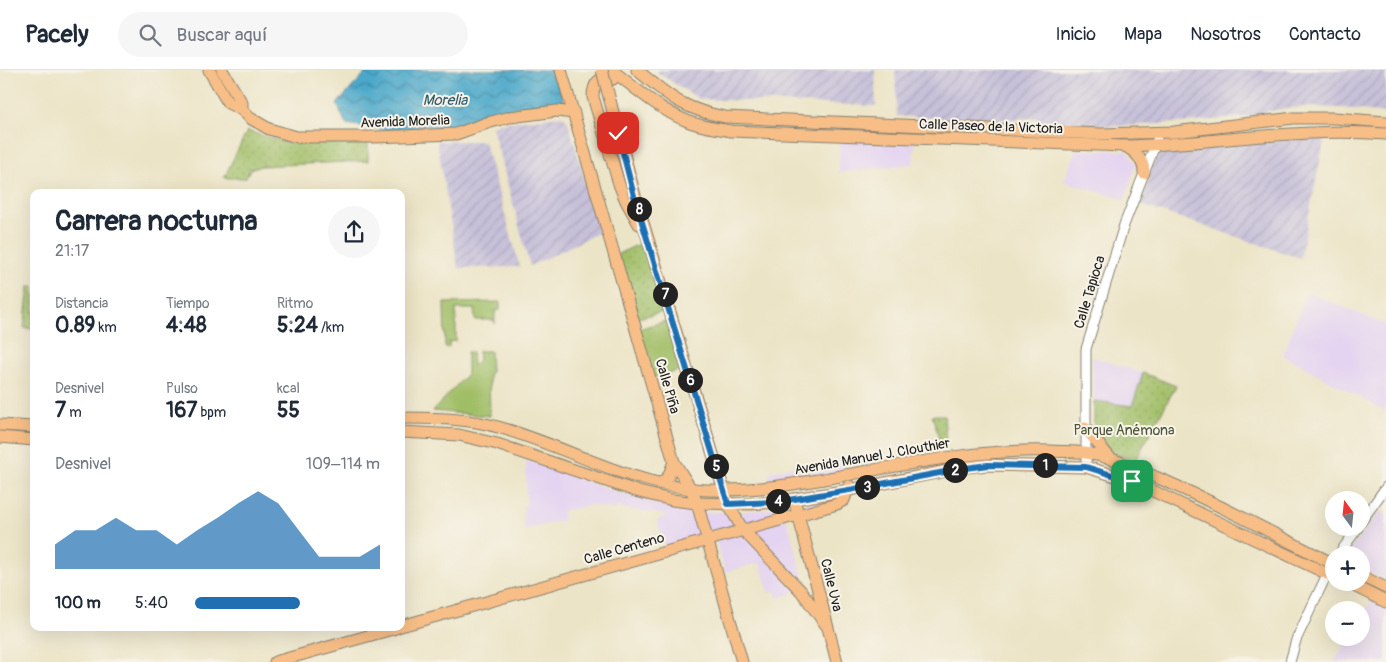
<!DOCTYPE html>
<html lang="es">
<head>
<meta charset="utf-8">
<style>
	:root { --surface:#fff; --page:#f6f6f7; --text:#1f2937; --muted:#747a83; --line:#e0e1e3; --accent:#1f6fb2 }
	body { margin:0; font-family:Pangolin,sans-serif; background:var(--page); color:var(--text); height:100vh; display:flex; flex-direction:column; font-size:19px; white-space:nowrap }
	* { box-sizing:border-box; margin:0 }
	p { font-size:16px; color:var(--muted) }
	.icon { flex:none; width:28px; height:28px; fill:none; stroke:currentColor; stroke-width:2; stroke-linecap:round; stroke-linejoin:round }
	.map { position:relative; flex:1; overflow:hidden }
	.panel { position:absolute; left:30px; top:119px; width:375px; height:442px; display:flex; flex-direction:column; background:var(--surface); border-radius:10px; box-shadow:0 5px 20px #0002 }
	.panel>* { flex:none }
	.needle { width:32px; rotate:345deg }
	.controls { position:absolute; left:1325px; top:421px; display:grid; gap:10px }
	.controls a { display:grid; place-items:center; width:45px; height:45px; border-radius:50%; background:var(--surface); box-shadow:0 5px 20px #0002; font-size:25px }
	.pin { position:absolute; display:grid; place-items:center; width:42px; height:42px; color:#fff; margin:-21px; border-radius:10px; box-shadow:0 2px 8px #0006 }
	.km { position:absolute; width:25px; height:25px; margin:-12px; border-radius:50%; background:#222; color:#fff; font-size:14px; line-height:25px; text-align:center }
	.round { display:grid; place-items:center; flex:none; width:52px; height:52px; border-radius:26px; background:var(--page) }
	.overview { display:flex; align-items:center; justify-content:space-between; height:85px; padding:0 25px }
	h1 { font-size:28px; font-weight:700; line-height:38px }
	.figures { display:grid; grid-template-columns:repeat(3,1fr); gap:8px; height:85px; padding:5px 25px }
	.figures div { display:grid; align-content:center }
	.figures b { font-size:21px; font-weight:700 }
	.figures small { font-size:14px; font-weight:400 }
	.figures p { font-size:14px }
	.chart { height:140px; padding:10px 25px }
	.chart p { display:flex; justify-content:space-between }
	.chart svg { width:100%; height:90px; margin-top:5px; fill:var(--accent); opacity:.7 }
	ul { padding:0 25px; list-style:none; font-size:16px }
	li { display:grid; grid-template-columns:80px 60px 1fr; align-items:center; height:38px }
	li i { height:12px; border-radius:6px; background:var(--accent) }
	header { display:flex; align-items:center; gap:30px; box-sizing:border-box; height:70px; padding:0 25px; background:var(--surface); border-bottom:1px solid var(--line) }
	header strong { font-size:24px }
	nav { display:flex; gap:28px; margin-inline-start:auto; font-size:18px }
	.search { width:350px; height:45px; background:var(--page); display:flex; align-items:center; gap:12px; box-sizing:border-box; padding:0 18px; border-radius:28px; color:var(--muted); font-size:19px }
	.map>svg:first-child { display:block }
	.built { fill:#e4d3f1 }
	.industrial { fill:url(#industrial-furrows) }
	.green { fill:#a0be66; stroke:#5e6d41 }
	.park { fill:url(#park-dots); stroke:#5e6d41 }
	.water { fill:url(#water-waves); stroke:#346273 }
	.lines { fill:none; stroke-linecap:round; stroke-linejoin:round }
	.minor-casing { stroke:#848071; stroke-width:11 }
	.major-casing { stroke:#848071; stroke-width:13 }
	.minor { stroke:#fff; stroke-width:9 }
	.major { stroke:#f7be87; stroke-width:11 }
	.major-bridge-casing { stroke:#848071; stroke-width:13; stroke-linecap:butt }
	.major-bridge { stroke:#f7be87; stroke-width:11 }
	.route-casing { stroke:#fff; stroke-width:10 }
	.route { stroke:#1f6fb2; stroke-width:6 }
	.labels { text-anchor:middle; stroke-width:4; stroke-linejoin:round; paint-order:stroke }
	.street-label { font-size:14px; fill:#1c1c1c; stroke:#f7f3e8 }
	.park-label { font-size:14px; fill:#4a5536; stroke:#f7f3e8 }
	.water-label { font-size:15px; font-style:italic; fill:#315b6a; stroke:#f7f3e8 }
</style>
</head>
<body>
<header>
<strong>Pacely</strong>
<div class="search"><svg class="icon" aria-label="search" viewBox="0 0 24 24"><circle cx="10" cy="10" r="6"/><path d="M15 15l6 6"/></svg>Buscar aquí</div>
<nav><a>Inicio</a><a>Mapa</a><a>Nosotros</a><a>Contacto</a></nav>
</header>
<div class="map">
<svg width="1386" height="592" viewBox="0 0 1386 592">
	<defs>
		<pattern id="industrial-furrows" width="10" height="10" patternUnits="userSpaceOnUse" patternTransform="scale(1.25)"><rect width="10" height="10" fill="#c6c0d9"/><path d="M-1 1l2-2M0 10L10 0M9 11l2-2" fill="none" stroke="#aaa4ba"/></pattern>
		<pattern id="park-dots" width="8" height="8" patternUnits="userSpaceOnUse" patternTransform="scale(1.25)"><rect width="8" height="8" fill="#a0be66"/><path d="M2 2h.1M6 6h.1" fill="none" stroke="#89a358" stroke-width="1.8" stroke-linecap="round"/></pattern>
		<pattern id="water-waves" width="16" height="10" patternUnits="userSpaceOnUse" patternTransform="scale(1.25)"><rect width="16" height="10" fill="#4ba8ca"/><path d="M0 5q4-4 8 0t8 0" fill="none" stroke="#3e88a3"/></pattern>
	</defs>
	<rect width="100%" height="100%" fill="#f7f3e8"/>
	<filter id="ink" filterUnits="userSpaceOnUse"><feTurbulence type="fractalNoise" baseFrequency=".02" numOctaves="2"/><feDisplacementMap in="SourceGraphic" scale="10" xChannelSelector="R" yChannelSelector="G"/><feConvolveMatrix kernelMatrix="1 2 1 2 8 2 1 2 1" color-interpolation-filters="sRGB"/></filter>
	<filter id="wash" filterUnits="userSpaceOnUse"><feTurbulence type="fractalNoise" baseFrequency=".0096" numOctaves="4" result="noise"/><feDisplacementMap in="SourceGraphic" scale="20" xChannelSelector="R" yChannelSelector="G"/><feGaussianBlur stdDeviation="1.12" result="paint"/><feColorMatrix in="noise" values="0 0 0 0 0 0 0 0 0 0 0 0 0 0 0 0 0 1.4 0 .05"/><feComposite in="paint" operator="in"/></filter>
	<g filter="url(#wash)">
		<rect width="100%" height="100%" fill="#ece4c6"/>
		<g class="built">
			<path d="M840,70L915,72L913,94L839,103Z"/>
			<path d="M1076,80L1127,81L1136,94L1125,130L1064,111Z"/>
			<path d="M1307,222L1386,255V342L1283,285Z"/>
			<path d="M1092,287L1143,303L1132,336L1094,331Z"/>
			<path d="M841,388L846,402L813,408L810,396Z"/>
			<path d="M526,390L622,424L694,442H740L768,439L824,430L825,432L785,443L804,511L791,524L777,528L775,521L769,523L760,493L725,502L714,463L664,477L657,450L667,445L616,437L615,440L591,435L562,441L564,450L524,460L523,436L526,435Z"/>
			<path d="M801,394L800,407L774,414L771,412L768,403Z"/>
			<path d="M1380,441L1386,445V511L1361,499V485H1347Z"/>
			<path d="M1371,531L1386,538V592H1334L1349,568H1361V547Z"/>
		</g>
		<g class="industrial">
			<path d="M658,0H875L876,36L699,29L658,3Z"/>
			<path d="M895,0H1386V43L1344,38L1303,37L1268,41L1261,45L1194,52L1118,56L1047,53L1036,48L984,50L897,46Z"/>
			<path d="M560,46L564,47L568,51L600,162L530,196L492,57L499,53Z"/>
			<path d="M1325,67L1300,188L1141,135L1153,94L1159,86L1171,81Z"/>
			<path d="M437,71H484L520,197L458,198Z"/>
		</g>
		<g class="green">
			<path d="M500,232V240L495,241V254L494,250H475L474,239H456V271L449,272V277H445L444,233Z"/>
			<path d="M670,250L684,299L652,308L638,259Z"/>
			<path d="M478,281H490L491,303L489,305L490,346L433,341L467,304V282H472L473,296L479,290Z"/>
		</g>
		<g class="park">
			<path d="M247,61L292,74L368,72V91L262,96L250,99L246,108H224Z"/>
			<path d="M641,173L657,206L666,241L634,249L618,184Z"/>
			<path d="M29,216H34V259L24,258Z"/>
			<path d="M1143,303L1176,316L1135,391L1114,384L1094,363V331L1132,336Z"/>
			<path d="M932,345H944L946,371L940,372Z"/>
		</g>
		<path class="water" d="M368,0H553L565,33L524,36L486,44L450,60L429,58L386,60L346,54L337,34Z"/>
	</g>
	<g filter="url(#ink)">
		<g class="lines">
			<g class="minor-casing">
				<g id="minor">
					<path d="M1086,397V279L1124,155L1157,70"/>
					<path d="M1361,452L1386,417"/>
					<path d="M1338,485L1358,458"/>
					<path d="M1290,592L1296,570L1330,498"/>
				</g>
			</g>
			<g class="major-casing">
				<g id="major">
					<path d="M209,0L228,33L242,40L250,48L269,59L297,67H374L456,64L487,53L510,47L557,41L574,43"/>
					<path d="M222,0L242,33V40"/>
					<path d="M561,0L674,392L691,419L697,433L742,592"/>
					<path d="M612,0C635,18 660,40 687,51C701,57 716,58 730,61L1125,76C1212,74 1298,57 1386,64"/>
					<path d="M637,0C669,26 682,39 725,47L1101,64L1174,62L1294,48H1334L1386,52"/>
					<path d="M613,9C599,5 593,14 593,27L619,114L626,131L639,154"/>
					<path d="M1125,76C1136,82 1144,91 1144,103"/>
					<path d="M635,126L728,434L743,460L801,521L826,555"/>
					<path d="M401,348C434,348 466,348 498,357C563,375 624,412 693,419C747,424 799,413 852,404C918,392 983,379 1051,381C1062,382 1074,381 1085,383C1110,386 1135,398 1158,408C1218,433 1275,465 1334,494"/>
					<path d="M0,355L34,357"/>
					<path d="M1085,358L1111,389"/>
					<path d="M401,362L459,365L497,374L639,422L672,430L697,433L752,434L776,432L849,420L966,397L988,395L1086,397L1132,411L1334,507"/>
					<path d="M0,367L34,370"/>
					<path d="M661,413L668,407L674,392"/>
					<path d="M794,429L837,592"/>
					<path d="M1361,506L1386,518"/>
					<path d="M1346,512L1386,532"/>
					<path d="M401,556L837,434L844,430L849,416"/>
					<path d="M275,592L396,558"/>
				</g>
			</g>
			<use href="#minor" class="minor"/>
			<use href="#major" class="major"/>
			<g class="major-bridge-casing">
				<path id="major-bridge" d="M602,0L635,126"/>
			</g>
			<use href="#major-bridge" class="major-bridge"/>
		</g>
	</g>
	<g class="lines" filter="url(#ink)">
		<g class="route-casing">
			<path id="route" d="M618,63L634,126L728,434L776,432L849,420L966,398L988,395L1086,397L1132,411"/>
		</g>
		<use href="#route" class="route"/>
	</g>
	<g class="labels">
		<g class="street-label">
			<text transform="translate(405 51) rotate(-2)" y="5">Avenida Morelia</text>
			<text transform="translate(991 56) rotate(2)" y="5">Calle Paseo de la Victoria</text>
			<text transform="translate(1089 222) rotate(-73)" y="5">Calle Tapioca</text>
			<text transform="translate(668 316) rotate(74)" y="5">Calle Piña</text>
			<text transform="translate(872 386) rotate(-10)" y="5">Avenida Manuel J. Clouthier</text>
			<text transform="translate(624 478) rotate(-16)" y="5">Calle Centeno</text>
			<text transform="translate(832 515) rotate(76)" y="5">Calle Uva</text>
		</g>
		<g class="park-label">
			<text x="1124" y="365">Parque Anémona</text>
		</g>
		<g class="water-label">
			<text x="445" y="35">Morelia</text>
		</g>
	</g>
</svg>
<div class="controls">
<a><svg class="needle" viewBox="-14 -14 28 28"><path d="M0-13l5 13h-10z" fill="#e53935"/><path d="M0 13l5-13h-10z" fill="#747a83"/></svg></a>
<a>+</a>
<a>−</a>
</div>
<div class="pin" style="left:1132px;top:411px;background:#1e9e55"><svg class="icon" aria-label="arrive" viewBox="0 0 24 24"><path d="M6 21V4h12l-3 4 3 4H6"/></svg></div>
<div class="pin" style="left:618px;top:63px;background:#d93025"><svg class="icon" aria-label="check" viewBox="0 0 24 24"><path d="M5 12l5 5 9-10"/></svg></div>
<b class="km" style="left:1045px;top:395px">1</b>
<b class="km" style="left:955px;top:400px">2</b>
<b class="km" style="left:867px;top:417px">3</b>
<b class="km" style="left:778px;top:431px">4</b>
<b class="km" style="left:716px;top:396px">5</b>
<b class="km" style="left:690px;top:310px">6</b>
<b class="km" style="left:665px;top:224px">7</b>
<b class="km" style="left:639px;top:139px">8</b>
<section class="panel">
<div class="overview"><div><h1>Carrera nocturna</h1><p>21:17</p></div><a class="round"><svg class="icon" aria-label="share" viewBox="0 0 24 24"><path d="M12 15V3M7 8l5-5 5 5M5 13v7h14v-7"/></svg></a></div>
<div class="figures">
<div><p>Distancia</p><b>0.89<small> km</small></b></div>
<div><p>Tiempo</p><b>4:48</b></div>
<div><p>Ritmo</p><b>5:24<small> /km</small></b></div>
</div>
<div class="figures">
<div><p>Desnivel</p><b>7<small> m</small></b></div>
<div><p>Pulso</p><b>167<small> bpm</small></b></div>
<div><p>kcal</p><b>55</b></div>
</div>
<div class="chart"><p><span>Desnivel</span>109–114 m</p>
<svg viewBox="0 0 160 44" preserveAspectRatio="none"><path d="M0 44V32L10 25L20 25L30 19L40 25L50 25L60 32L70 25L80 19L90 12L100 6L110 12L120 25L130 38L140 38L150 38L160 32V44z"/></svg>
</div>
<ul>
<li><b>100 m</b>5:40<i style="width:57%"></i></li>
</ul>
</section>
</div>
</body>
</html>
